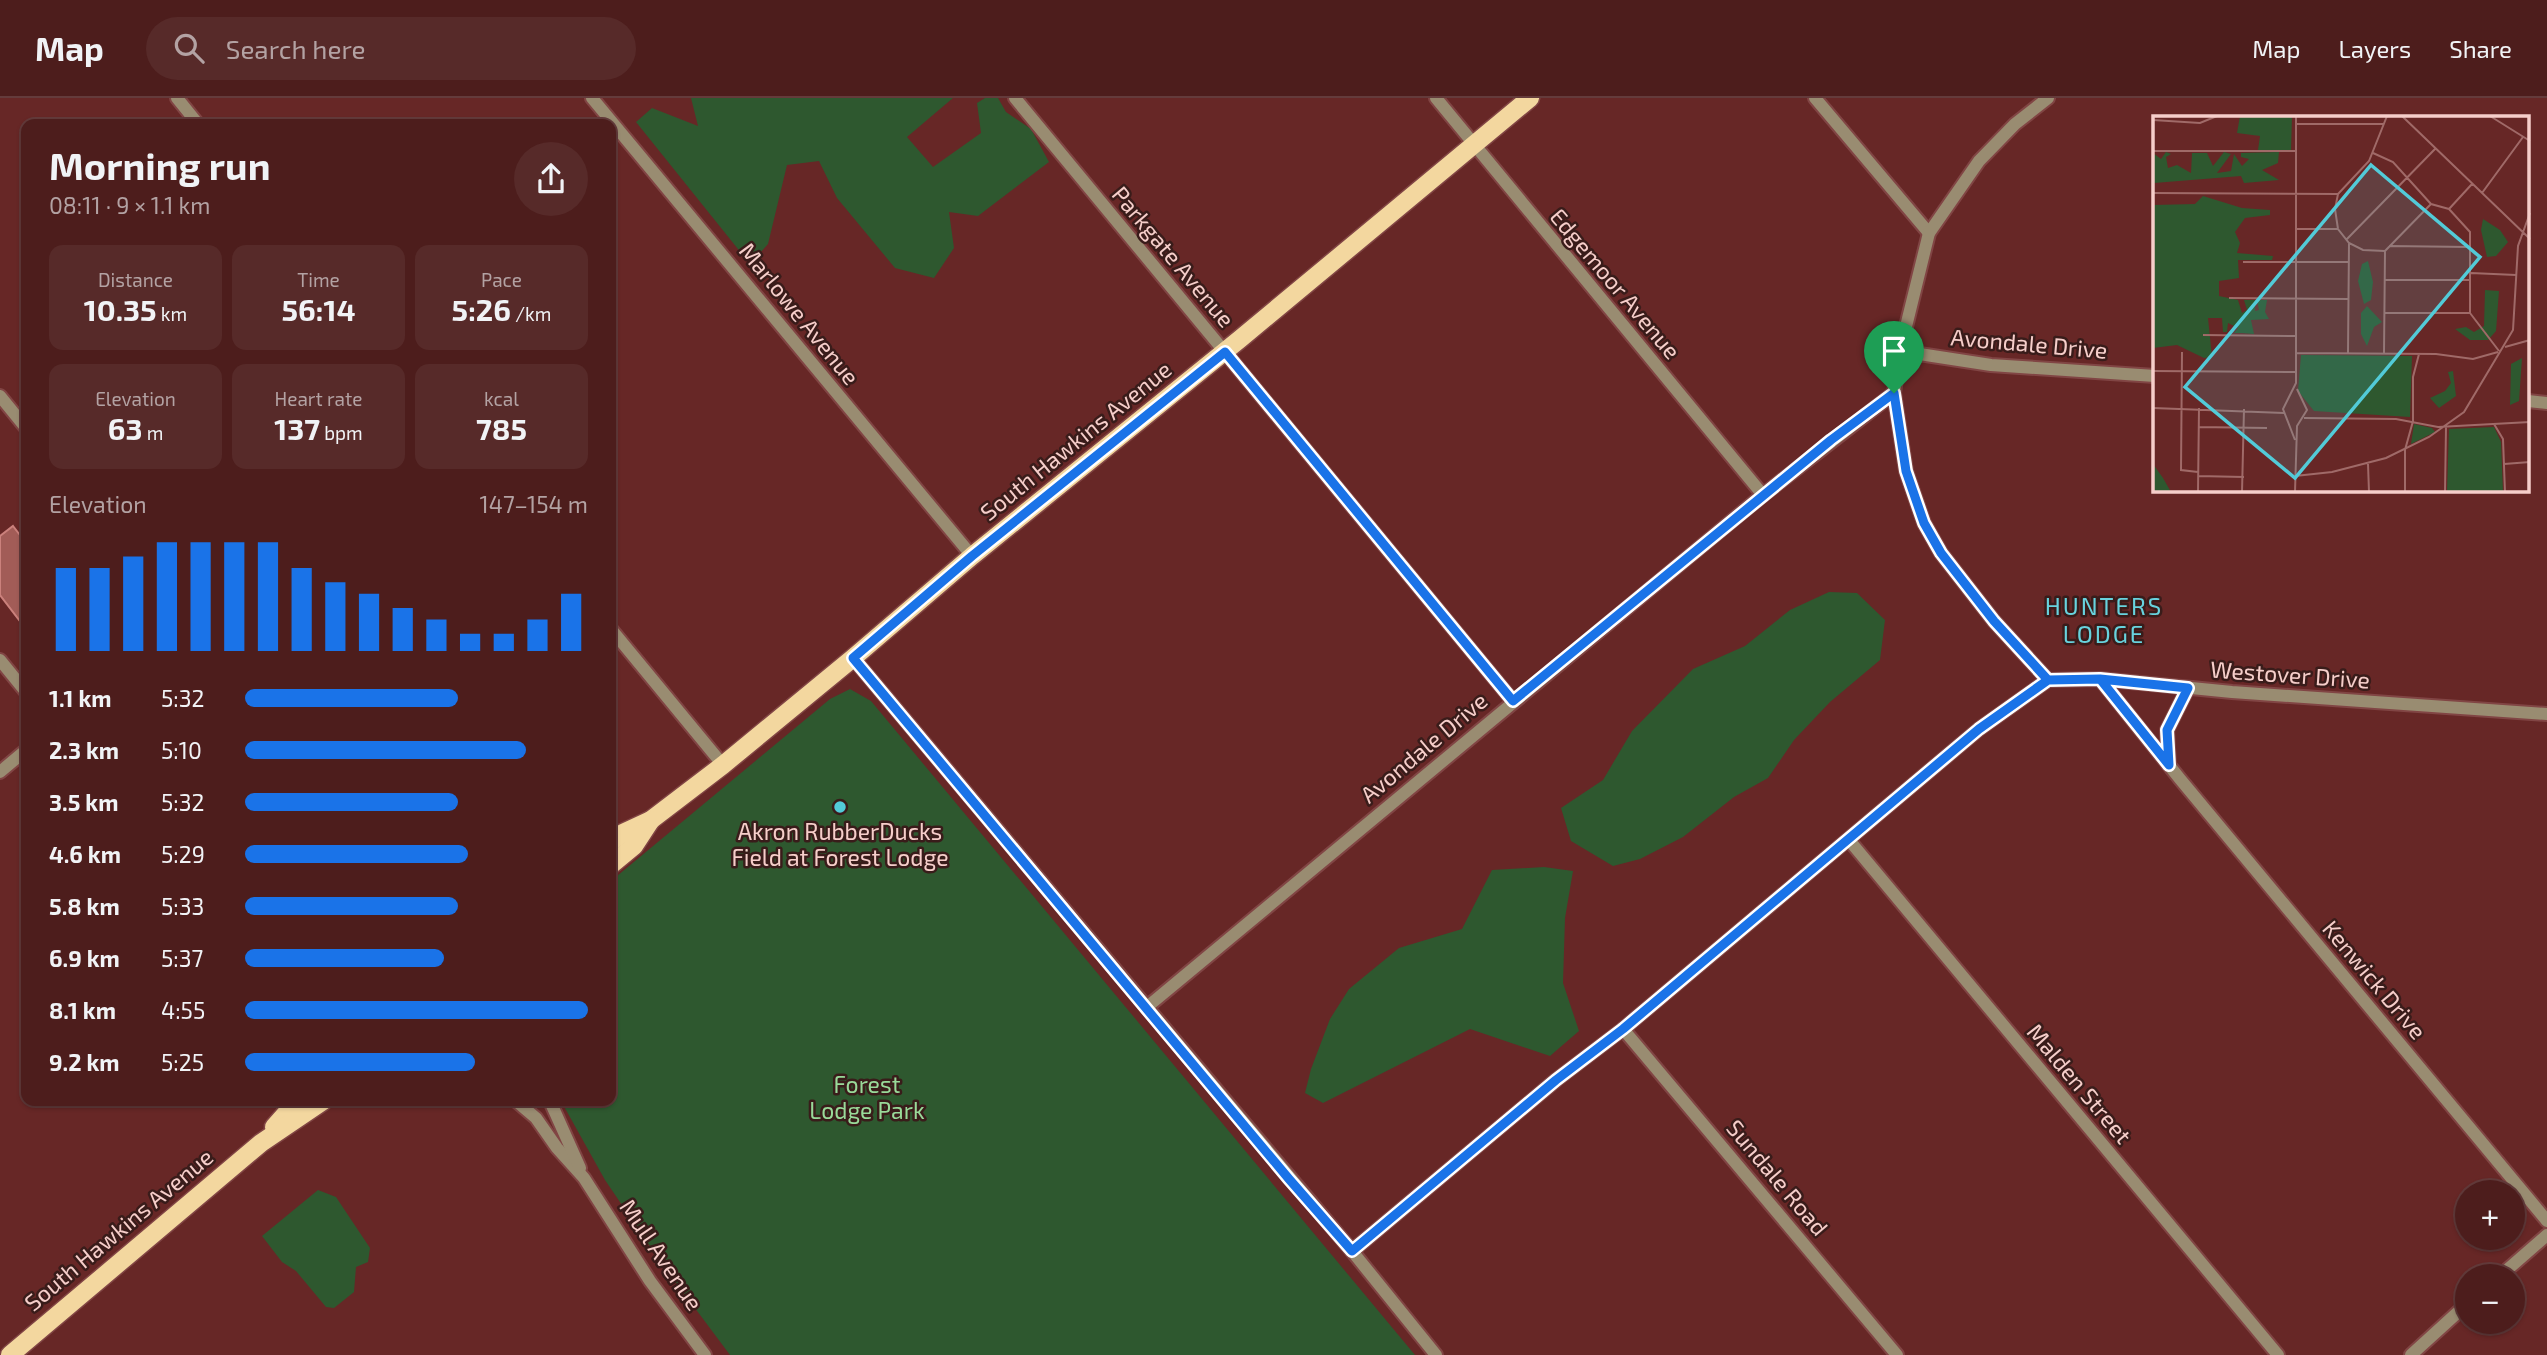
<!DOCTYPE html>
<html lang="en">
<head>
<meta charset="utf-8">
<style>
	:root { --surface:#4d1d1c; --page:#572a29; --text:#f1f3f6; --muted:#b3a2a3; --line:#643b3b; --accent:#1a73e8 }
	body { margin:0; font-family:"Exo 2",sans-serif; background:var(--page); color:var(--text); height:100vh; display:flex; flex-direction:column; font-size:26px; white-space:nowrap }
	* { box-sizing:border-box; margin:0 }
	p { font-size:23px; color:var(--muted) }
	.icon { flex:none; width:38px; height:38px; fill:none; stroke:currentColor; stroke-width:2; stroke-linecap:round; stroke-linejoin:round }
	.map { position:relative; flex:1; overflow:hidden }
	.drawer { position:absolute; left:21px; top:21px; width:595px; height:987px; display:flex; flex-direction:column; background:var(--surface); border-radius:14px; box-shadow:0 2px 5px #0004,0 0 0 2px var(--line) }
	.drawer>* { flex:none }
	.fabs { position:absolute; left:2455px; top:1082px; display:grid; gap:14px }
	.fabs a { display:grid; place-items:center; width:70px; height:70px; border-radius:50%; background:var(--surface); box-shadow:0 2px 5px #0004,0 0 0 2px var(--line); font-size:35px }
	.pin { position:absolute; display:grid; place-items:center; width:60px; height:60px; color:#fff; margin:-72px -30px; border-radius:50% 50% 50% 0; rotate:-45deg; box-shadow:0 0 7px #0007 }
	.pin .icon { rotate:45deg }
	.round { display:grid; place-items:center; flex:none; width:74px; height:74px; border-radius:37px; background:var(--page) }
	.headline { display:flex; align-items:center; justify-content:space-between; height:119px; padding:0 28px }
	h1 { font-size:38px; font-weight:700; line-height:52px }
	.metrics { display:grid; grid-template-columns:repeat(3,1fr); gap:10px; height:119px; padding:7px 28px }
	.metrics div { display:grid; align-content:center; border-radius:14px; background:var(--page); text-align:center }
	.metrics b { font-size:30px; font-weight:700 }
	.metrics small { font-size:19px; font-weight:400 }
	.metrics p { font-size:19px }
	.chart { height:196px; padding:14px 28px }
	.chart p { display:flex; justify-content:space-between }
	.chart svg { width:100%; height:126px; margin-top:7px; stroke:var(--accent); stroke-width:6 }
	ul { padding:0 28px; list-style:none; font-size:23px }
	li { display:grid; grid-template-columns:112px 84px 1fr; align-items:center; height:52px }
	li i { height:18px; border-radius:9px; background:var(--accent) }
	header { display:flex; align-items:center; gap:42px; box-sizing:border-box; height:98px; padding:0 35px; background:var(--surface); border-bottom:2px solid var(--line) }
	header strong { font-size:33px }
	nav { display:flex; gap:38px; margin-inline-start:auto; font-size:24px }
	.search { width:490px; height:63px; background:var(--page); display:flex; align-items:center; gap:18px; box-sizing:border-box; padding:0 24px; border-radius:38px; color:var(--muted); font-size:26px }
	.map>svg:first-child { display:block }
	.green { fill:#2e582f }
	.building { fill:#a25c57; stroke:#cb817c; stroke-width:2 }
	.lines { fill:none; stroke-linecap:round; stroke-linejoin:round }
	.minor-casing { stroke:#814544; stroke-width:16 }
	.major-casing { stroke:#814544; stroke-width:21 }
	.minor { stroke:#998c71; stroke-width:12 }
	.major { stroke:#f3d79f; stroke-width:18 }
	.route-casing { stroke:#fff; stroke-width:14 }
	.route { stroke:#1a73e8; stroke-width:9 }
	.poi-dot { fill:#52cbd8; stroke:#391c1a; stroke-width:2.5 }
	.labels { text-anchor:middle; stroke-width:5; stroke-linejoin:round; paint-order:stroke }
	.street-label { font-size:23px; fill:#f6ceca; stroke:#391c1a }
	.poi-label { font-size:23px; fill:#f6ceca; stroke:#391c1a }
	.park-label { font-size:23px; fill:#99da99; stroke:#391c1a }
	.neighbourhood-label { font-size:24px; letter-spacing:2px; fill:#68d3de; stroke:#391c1a }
	.inset-road { fill:none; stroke:#a06a68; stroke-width:2 }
	.view { fill:#52cbd8; fill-opacity:0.15; stroke:#52cbd8; stroke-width:3.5 }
	.inset-edge { fill:none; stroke:#f6ceca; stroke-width:3.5 }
</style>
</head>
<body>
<header>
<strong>Map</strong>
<div class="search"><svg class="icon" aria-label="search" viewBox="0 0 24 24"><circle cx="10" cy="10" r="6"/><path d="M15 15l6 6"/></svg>Search here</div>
<nav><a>Map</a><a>Layers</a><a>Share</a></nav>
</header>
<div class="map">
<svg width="2547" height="1257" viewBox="0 0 2547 1257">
	<rect width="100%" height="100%" fill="#672726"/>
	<g class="green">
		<path d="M691,0H953L907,39L933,69L981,35L977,5L985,0H998L1006,14L1031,31L1049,64L978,118L949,114L954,150L934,180L895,170L837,100L819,63L787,67L768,146L750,166L636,24L652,10L698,28Z"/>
		<path d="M1829,494L1857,495L1885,522L1880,562L1830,604L1794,642L1768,680L1734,699L1683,739L1640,761L1613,768L1571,743L1561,710L1603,682L1632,633L1693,571L1745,548L1790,512Z"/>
		<path d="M850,591L871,603L1415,1257H730L662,1166L605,1082L561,1003H611V783L830,601Z"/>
		<path d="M1544,769L1573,773L1565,820L1563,885L1579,933L1550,958L1470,931L1323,1005L1305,995L1311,971L1330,921L1349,891L1399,850L1462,831L1492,772Z"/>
		<path d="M318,1092L336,1099L370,1150L368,1164L356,1169L354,1194L334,1210L326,1209L296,1173L282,1164L262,1138Z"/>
	</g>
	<path class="building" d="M13,428L26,445V531L0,497V438Z"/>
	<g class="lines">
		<g class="minor-casing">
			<g id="minor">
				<path d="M177,0L198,26"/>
				<path d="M592,0L972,458"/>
				<path d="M1015,0L1513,603"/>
				<path d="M1436,0L1763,397"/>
				<path d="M1815,0L1929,135"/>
				<path d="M1900,253L1991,267L2155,278"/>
				<path d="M0,298L26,330"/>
				<path d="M2528,303L2547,305"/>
				<path d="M611,531L723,667"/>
				<path d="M853,560L1352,1153L1436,1257"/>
				<path d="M0,562L26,594"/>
				<path d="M2100,581L2180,681L2547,1123"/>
				<path d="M2048,582L1994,523L1941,455L1924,425L1906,373L1894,295L1900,253L1929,135L1979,63L2015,26L2048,0"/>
				<path d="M2169,667L2167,632L2188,590"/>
				<path d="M0,674L26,652"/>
				<path d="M1849,742L2278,1257"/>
				<path d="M1147,909L1763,397L1894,295"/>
				<path d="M1623,931L1897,1257"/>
				<path d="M516,1003L536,1020L557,1050L584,1080L650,1183L705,1257"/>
				<path d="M550,1003L580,1070"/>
				<path d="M1352,1153L1556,982L1623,931L1979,631L2048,582L2100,581L2232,594L2547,616"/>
				<path d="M2500,1178L2547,1137"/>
				<path d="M2411,1257L2468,1205"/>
			</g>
		</g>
		<g class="major-casing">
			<g id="major">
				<path d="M611,744L623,735L651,722L723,667L853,560L972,458L1240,241L1530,0"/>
				<path d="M611,767L634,748L651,722"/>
				<path d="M274,1029L297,1003"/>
				<path d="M10,1257L261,1045L323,1003"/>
			</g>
		</g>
		<use href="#minor" class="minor"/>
		<use href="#major" class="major"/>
	</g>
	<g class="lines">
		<g class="route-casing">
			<path id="route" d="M1894,295L1831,342L1513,603L1225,254L972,458L853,560L1289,1081L1352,1153L1556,982L1623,931L1979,631L2048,582L2100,581L2169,667L2167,632L2188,590L2100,581L2048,582L1994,523L1941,455L1924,425L1906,373L1894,295"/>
		</g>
		<use href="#route" class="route"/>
	</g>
	<circle class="poi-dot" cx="840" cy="709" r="7"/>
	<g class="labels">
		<g class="street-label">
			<text transform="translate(1173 159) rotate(50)" y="8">Parkgate Avenue</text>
			<text transform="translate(1615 186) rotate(50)" y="8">Edgemoor Avenue</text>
			<text transform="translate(799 216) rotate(51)" y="8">Marlowe Avenue</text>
			<text transform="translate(2029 246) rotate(5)" y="8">Avondale Drive</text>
			<text transform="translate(1076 343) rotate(-39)" y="8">South Hawkins Avenue</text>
			<text transform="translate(2290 577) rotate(4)" y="8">Westover Drive</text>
			<text transform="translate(1424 650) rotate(-40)" y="8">Avondale Drive</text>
			<text transform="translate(2374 882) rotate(50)" y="8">Kenwick Drive</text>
			<text transform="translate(2079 986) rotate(50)" y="8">Malden Street</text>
			<text transform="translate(1777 1080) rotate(50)" y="8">Sundale Road</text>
			<text transform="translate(119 1132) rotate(-40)" y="8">South Hawkins Avenue</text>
			<text transform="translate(661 1157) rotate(56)" y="8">Mull Avenue</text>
		</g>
		<g class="poi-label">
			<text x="840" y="742">Akron RubberDucks<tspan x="840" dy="26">Field at Forest Lodge</tspan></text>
		</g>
		<g class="park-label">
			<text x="867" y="995">Forest<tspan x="867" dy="26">Lodge Park</tspan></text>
		</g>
		<g class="neighbourhood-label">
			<text x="2104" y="517">HUNTERS<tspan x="2104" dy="28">LODGE</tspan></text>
		</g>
	</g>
	<g transform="translate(2153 18)">
		<rect width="376" height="376" fill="#672726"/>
		<path d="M87,0H139L138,34H105L107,20L84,17ZM13,36L18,38L13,41L15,52L24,49L38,57L39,37H54L60,50L71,36L78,38L64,57L78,55L81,38L89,50L96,43L88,41V37L126,36L125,47L109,54L126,64L91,67L88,60L1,67L0,37L8,43ZM50,80L89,92L117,94V99L92,102L82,116L87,127L84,137L120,140L119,144H85L86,162L66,165V180L85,184L89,197L94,194L91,184H102V195L106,194L104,184H114L112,196L116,203L98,204L101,218L89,217H81L85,212L75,207L74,216H70L69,202H55L59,241L51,242L24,229L0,232V89L42,88ZM330,103L347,114L355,126L343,140L334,141L328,114ZM215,145L220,166L218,184L211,188L205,165L209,148ZM332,174L346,175L343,215L335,224H317L302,213L313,211L321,216L331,210ZM214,190L229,206L221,211L214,230L208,218V197ZM148,239L259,240L257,301L161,295L145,275ZM369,242L366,285L357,289L358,248ZM300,255L303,280L286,292L277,282L292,275L298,267L295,256ZM261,308L279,312L282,316L258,328ZM341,311L348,326L350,376H294L296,313ZM0,348L10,362L18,376H0Z" fill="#2e582f"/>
		<path class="inset-road" d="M249,0L377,123M337,0L377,25M0,4L47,7L64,0M143,8H231M0,35H143M220,37L240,46L278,88L296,93M0,77L185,78M329,77L370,21M296,93L317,116V197L346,235M296,93L319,68M144,113H185M193,124L282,33M236,130L317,131M232,135L210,134L196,127L185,113L182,93L185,78L216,45L234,0M90,146H195M318,157L363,159M232,164H317M76,182L195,183M232,197H317M50,219L143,220M352,231L377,224M29,236L28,354L45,356M143,237L283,238L320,243L345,236M195,237L196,127M231,237L232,135L278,88M0,255L143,256M0,292L131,297M151,302L243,303L285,311L377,306M341,308L350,323L352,376M45,311L114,312M142,324L130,293L143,267V0M215,348L216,376M351,348L377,346M45,360L91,361M142,360L179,356L233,342L276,321L311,296L360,214L365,130L377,97M45,376L46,292M89,376L91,293M142,376L144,310L154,294L144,273M252,376V334L260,305V261L266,238M292,376L293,311"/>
		<path class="view" d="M218,49L327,141L142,362L32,271Z"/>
		<rect width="376" height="376" class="inset-edge"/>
	</g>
</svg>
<div class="fabs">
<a>+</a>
<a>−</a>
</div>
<div class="pin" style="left:1894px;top:295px;background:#1e9e55"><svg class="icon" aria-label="arrive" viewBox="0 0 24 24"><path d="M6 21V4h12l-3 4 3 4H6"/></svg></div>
<section class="drawer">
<div class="headline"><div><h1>Morning run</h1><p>08:11 · 9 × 1.1 km</p></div><a class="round"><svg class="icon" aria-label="share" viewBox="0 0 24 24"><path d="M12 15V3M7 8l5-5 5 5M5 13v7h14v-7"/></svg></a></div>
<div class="metrics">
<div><p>Distance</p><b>10.35<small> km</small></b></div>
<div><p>Time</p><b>56:14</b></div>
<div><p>Pace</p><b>5:26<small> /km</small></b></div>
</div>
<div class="metrics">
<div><p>Elevation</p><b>63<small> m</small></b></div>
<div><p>Heart rate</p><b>137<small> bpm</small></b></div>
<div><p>kcal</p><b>785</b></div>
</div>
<div class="chart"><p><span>Elevation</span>147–154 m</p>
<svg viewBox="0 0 160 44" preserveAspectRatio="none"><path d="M5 44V15M15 44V15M25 44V11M35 44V6M45 44V6M55 44V6M65 44V6M75 44V15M85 44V20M95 44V24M105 44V29M115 44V33M125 44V38M135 44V38M145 44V33M155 44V24"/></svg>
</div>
<ul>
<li><b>1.1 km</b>5:32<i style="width:62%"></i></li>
<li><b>2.3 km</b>5:10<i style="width:82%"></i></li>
<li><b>3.5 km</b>5:32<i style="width:62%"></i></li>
<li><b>4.6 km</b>5:29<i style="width:65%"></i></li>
<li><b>5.8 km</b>5:33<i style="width:62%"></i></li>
<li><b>6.9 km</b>5:37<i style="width:58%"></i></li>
<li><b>8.1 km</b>4:55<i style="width:100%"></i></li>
<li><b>9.2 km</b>5:25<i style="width:67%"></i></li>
</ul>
</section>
</div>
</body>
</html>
